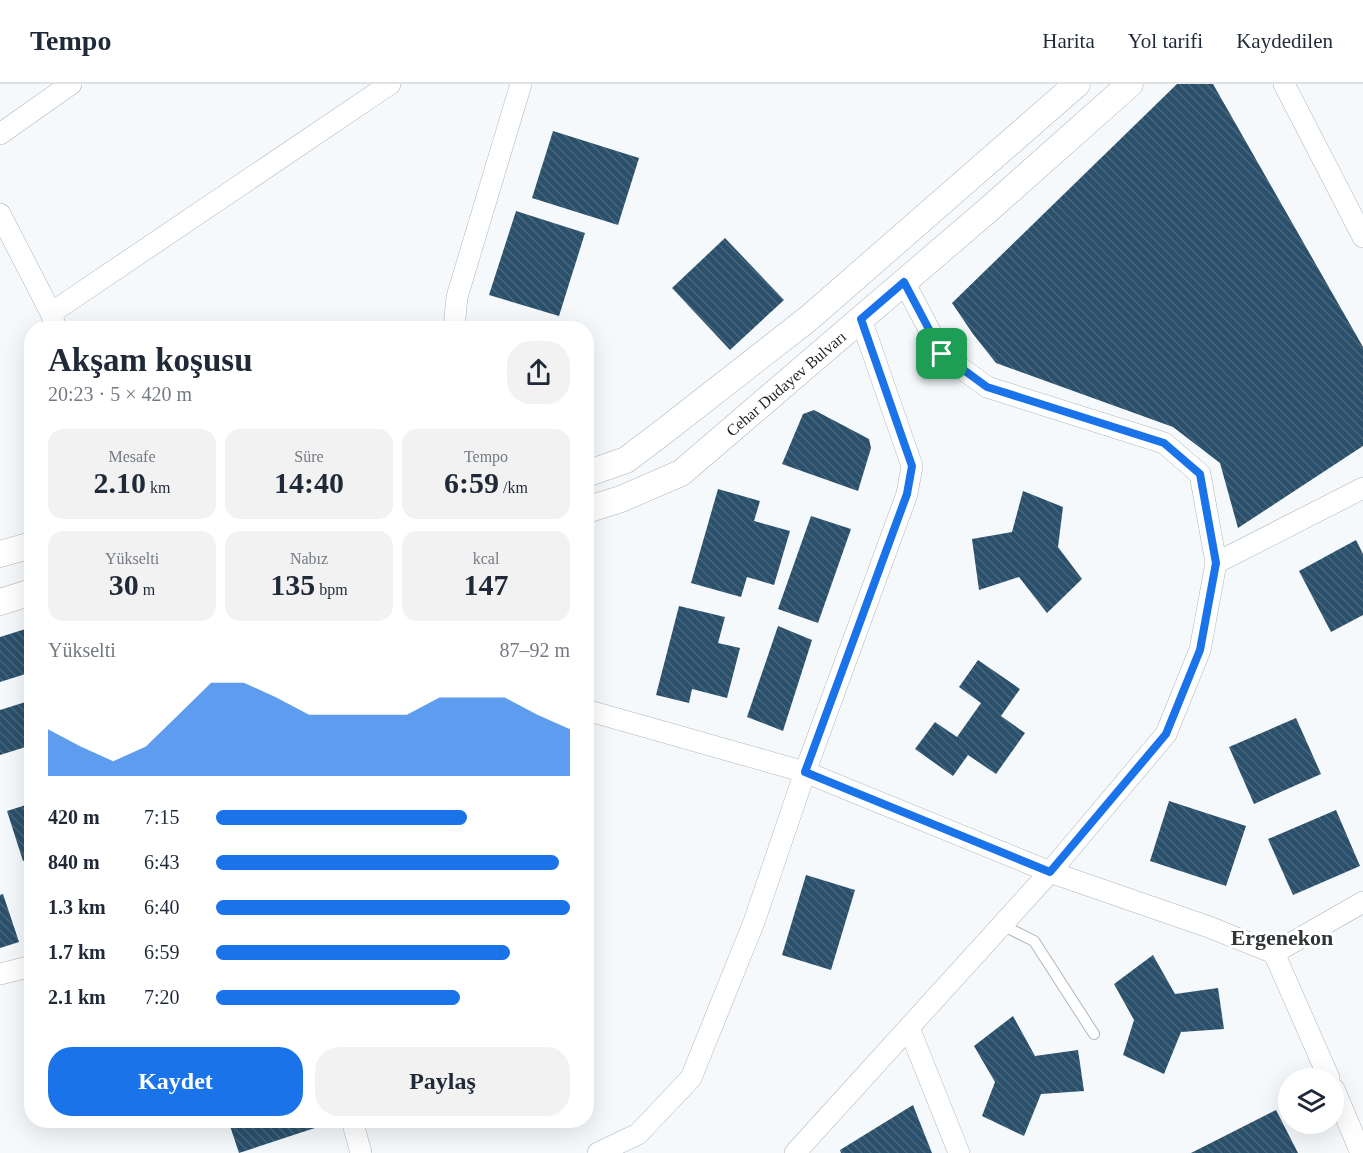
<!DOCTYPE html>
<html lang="tr">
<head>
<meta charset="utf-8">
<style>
	:root { --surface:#fff; --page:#f2f2f3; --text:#1f2937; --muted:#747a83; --line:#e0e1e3; --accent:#1a73e8 }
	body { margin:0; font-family:Georgia,serif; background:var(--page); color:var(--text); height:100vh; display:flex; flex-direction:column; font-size:22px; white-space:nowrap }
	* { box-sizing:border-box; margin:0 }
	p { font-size:20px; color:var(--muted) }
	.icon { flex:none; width:33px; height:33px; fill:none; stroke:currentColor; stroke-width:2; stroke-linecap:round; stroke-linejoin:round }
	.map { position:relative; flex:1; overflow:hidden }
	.panel { position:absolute; left:24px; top:237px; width:570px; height:807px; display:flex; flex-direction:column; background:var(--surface); border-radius:24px; box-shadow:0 6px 24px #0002 }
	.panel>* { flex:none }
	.buttons { position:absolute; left:1278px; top:984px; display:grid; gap:12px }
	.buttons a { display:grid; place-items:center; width:66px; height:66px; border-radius:50%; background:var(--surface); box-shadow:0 6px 24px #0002; font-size:30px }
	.pin { position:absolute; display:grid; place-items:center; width:51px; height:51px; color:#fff; margin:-26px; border-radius:12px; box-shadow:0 3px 9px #0006 }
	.round { display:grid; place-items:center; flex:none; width:63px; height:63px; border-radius:24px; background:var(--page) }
	.overview { display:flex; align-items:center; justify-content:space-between; height:102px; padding:0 24px }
	h1 { font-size:33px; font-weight:600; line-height:45px }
	.metrics { display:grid; grid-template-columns:repeat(3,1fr); gap:9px; height:102px; padding:6px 24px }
	.metrics div { display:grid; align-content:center; border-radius:15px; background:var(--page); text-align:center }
	.metrics b { font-size:30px; font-weight:600 }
	.metrics small { font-size:16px; font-weight:400 }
	.metrics p { font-size:16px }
	.chart { height:168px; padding:12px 24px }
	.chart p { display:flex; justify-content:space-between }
	.chart svg { width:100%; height:108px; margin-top:6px; fill:var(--accent); opacity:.7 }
	.primary-button { display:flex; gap:12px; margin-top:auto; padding:12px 24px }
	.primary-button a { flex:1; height:69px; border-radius:24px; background:var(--accent); color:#fff; font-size:24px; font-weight:600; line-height:69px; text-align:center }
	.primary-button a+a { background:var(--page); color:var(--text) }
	ul { padding:0 24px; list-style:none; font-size:20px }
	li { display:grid; grid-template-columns:96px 72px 1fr; align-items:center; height:45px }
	li i { height:15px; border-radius:8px; background:var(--accent) }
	header { display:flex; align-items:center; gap:36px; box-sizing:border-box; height:84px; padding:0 30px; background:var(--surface); border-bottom:2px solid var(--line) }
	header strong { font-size:28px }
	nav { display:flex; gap:33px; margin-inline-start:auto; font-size:21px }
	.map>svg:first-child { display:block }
	.building { fill:url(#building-back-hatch) }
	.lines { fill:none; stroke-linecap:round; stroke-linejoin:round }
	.service-casing { stroke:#b1b5b8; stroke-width:12 }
	.minor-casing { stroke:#b1b5b8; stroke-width:22 }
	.tertiary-casing { stroke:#b1b5b8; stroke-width:27 }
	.service { stroke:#fff; stroke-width:10 }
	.minor { stroke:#fff; stroke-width:21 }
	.tertiary { stroke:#fff; stroke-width:26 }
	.route-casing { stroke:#fff; stroke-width:12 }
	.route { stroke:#1a73e8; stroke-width:8 }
	.labels { text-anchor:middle; stroke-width:6; stroke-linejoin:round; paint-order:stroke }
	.street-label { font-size:16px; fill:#1e2021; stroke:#fff }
	.district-label { font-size:22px; font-weight:bold; fill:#313537; stroke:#fff }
</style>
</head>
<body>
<header>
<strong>Tempo</strong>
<nav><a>Harita</a><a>Yol tarifi</a><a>Kaydedilen</a></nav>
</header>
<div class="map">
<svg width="1363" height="1069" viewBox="0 0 1363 1069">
	<defs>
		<pattern id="building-back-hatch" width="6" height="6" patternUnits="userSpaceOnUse" patternTransform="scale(1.5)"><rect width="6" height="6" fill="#2b506c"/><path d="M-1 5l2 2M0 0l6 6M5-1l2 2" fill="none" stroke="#48667c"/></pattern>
	</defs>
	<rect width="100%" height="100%" fill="#f5f9fc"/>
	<g class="building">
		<path d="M1177,0H1213L1363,263V362L1238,444L1220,379L1173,343L996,279L973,250L952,219Z"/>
		<path d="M553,47L639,74L618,141L532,114Z"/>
		<path d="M516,127L585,149L559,232L489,211Z"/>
		<path d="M725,154L784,216L730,266L672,204Z"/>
		<path d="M814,326L869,355L871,364L858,407L782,380L803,330Z"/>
		<path d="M718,405L760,417L754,437L790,447L774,501L747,493L741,513L691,499Z"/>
		<path d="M1023,407L1063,423L1058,463L1082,495L1047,529L1019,493L979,506L972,455L1012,448Z"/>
		<path d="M811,432L851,445L818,539L778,525Z"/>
		<path d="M1356,456L1363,470V531L1331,548L1299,487Z"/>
		<path d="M679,522L725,533L718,559L740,564L727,614L692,605L689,619L656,611Z"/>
		<path d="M778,542L812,556L783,647L747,633Z"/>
		<path d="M32,543V588L0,598V553Z"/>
		<path d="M978,576L1020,605L1001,632L1025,649L996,690L968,671L953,692L915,665L935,638L957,653L981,619L959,603Z"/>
		<path d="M32,616V661L0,671V626Z"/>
		<path d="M1296,634L1321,690L1254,720L1229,663Z"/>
		<path d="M1169,717L1246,742L1226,802L1150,777Z"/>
		<path d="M32,719V774L23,777L7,727Z"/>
		<path d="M1336,726L1360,782L1293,811L1268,755Z"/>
		<path d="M806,791L855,806L831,886L782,871Z"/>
		<path d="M3,810L19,858L0,864V811Z"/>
		<path d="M1153,871L1175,910L1218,904L1224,945L1181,948L1164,990L1123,971L1134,936L1114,900Z"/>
		<path d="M1013,932L1035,972L1078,966L1084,1007L1041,1010L1024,1052L982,1032L995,998L974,962Z"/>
		<path d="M913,1021L932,1069H841L840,1066Z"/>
		<path d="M1276,1026L1298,1069H1191Z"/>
		<path d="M228,1036H326L327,1040L239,1069Z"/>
	</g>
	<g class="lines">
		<g class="service-casing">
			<path id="service" d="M1002,841L1034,857L1094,950"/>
		</g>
		<g class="minor-casing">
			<g id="minor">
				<path d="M1284,0L1363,153"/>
				<path d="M0,50L71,0"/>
				<path d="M0,130L51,229L56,244"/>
				<path d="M51,229L390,0"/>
				<path d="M454,244L457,213L521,0"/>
				<path d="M1216,479L1363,404"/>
				<path d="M586,626L805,688L1050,788L1209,843L1274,869L1329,994"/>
				<path d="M1274,869L1363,818"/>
				<path d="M0,890L32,882"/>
				<path d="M909,944L959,1069"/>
				<path d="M1334,1005L1361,1069"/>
				<path d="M352,1036L361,1069"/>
				<path d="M598,1069L638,1050L691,994L754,838L805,688L907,410L912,382L861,235"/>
				<path d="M795,1069L1050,788L1166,650L1200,566L1216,479L1200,390L1164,359L987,303L942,270L904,198"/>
			</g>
		</g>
		<g class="tertiary-casing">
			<g id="tertiary">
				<path d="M586,390L626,376L667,345L809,234L1077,0"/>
				<path id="s1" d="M586,426L621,415L681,389L988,126L1130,0"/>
				<path d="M0,470L32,461"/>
				<path d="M0,518L32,508"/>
			</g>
		</g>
		<use href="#service" class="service"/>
		<use href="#minor" class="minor"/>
		<use href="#tertiary" class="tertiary"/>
	</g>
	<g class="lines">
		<g class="route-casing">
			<path id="route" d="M904,198L942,270L987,303L1164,359L1200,390L1216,479L1200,566L1166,650L1050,788L805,688L907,410L912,382L861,235Z"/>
		</g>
		<use href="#route" class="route"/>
	</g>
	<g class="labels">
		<g class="street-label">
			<text dy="6" stroke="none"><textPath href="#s1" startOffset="240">Cehar Dudayev Bulvarı</textPath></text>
		</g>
		<g class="district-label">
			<text x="1282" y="861">Ergenekon</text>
		</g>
	</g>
</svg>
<div class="buttons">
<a><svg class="icon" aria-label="layers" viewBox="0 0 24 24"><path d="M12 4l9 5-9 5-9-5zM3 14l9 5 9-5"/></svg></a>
</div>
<div class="pin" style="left:942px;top:270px;background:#1e9e55"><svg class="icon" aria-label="arrive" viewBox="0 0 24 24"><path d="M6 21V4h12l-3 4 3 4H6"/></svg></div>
<section class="panel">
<div class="overview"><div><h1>Akşam koşusu</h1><p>20:23 · 5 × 420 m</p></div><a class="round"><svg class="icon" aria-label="share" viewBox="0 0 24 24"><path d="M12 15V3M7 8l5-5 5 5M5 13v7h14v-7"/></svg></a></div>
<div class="metrics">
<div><p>Mesafe</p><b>2.10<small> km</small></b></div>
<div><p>Süre</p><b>14:40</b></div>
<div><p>Tempo</p><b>6:59<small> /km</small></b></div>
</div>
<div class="metrics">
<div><p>Yükselti</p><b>30<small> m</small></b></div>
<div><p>Nabız</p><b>135<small> bpm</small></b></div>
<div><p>kcal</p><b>147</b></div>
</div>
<div class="chart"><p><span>Yükselti</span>87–92 m</p>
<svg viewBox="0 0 160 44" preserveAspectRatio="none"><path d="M0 44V25L10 32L20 38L30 32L40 19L50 6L60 6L70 12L80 19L90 19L100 19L110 19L120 12L130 12L140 12L150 19L160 25V44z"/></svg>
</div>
<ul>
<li><b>420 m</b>7:15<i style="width:71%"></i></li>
<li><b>840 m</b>6:43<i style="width:97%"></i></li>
<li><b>1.3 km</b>6:40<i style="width:100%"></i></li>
<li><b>1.7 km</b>6:59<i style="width:83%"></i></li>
<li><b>2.1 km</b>7:20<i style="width:69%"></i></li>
</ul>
<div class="primary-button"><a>Kaydet</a><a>Paylaş</a></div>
</section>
</div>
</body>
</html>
